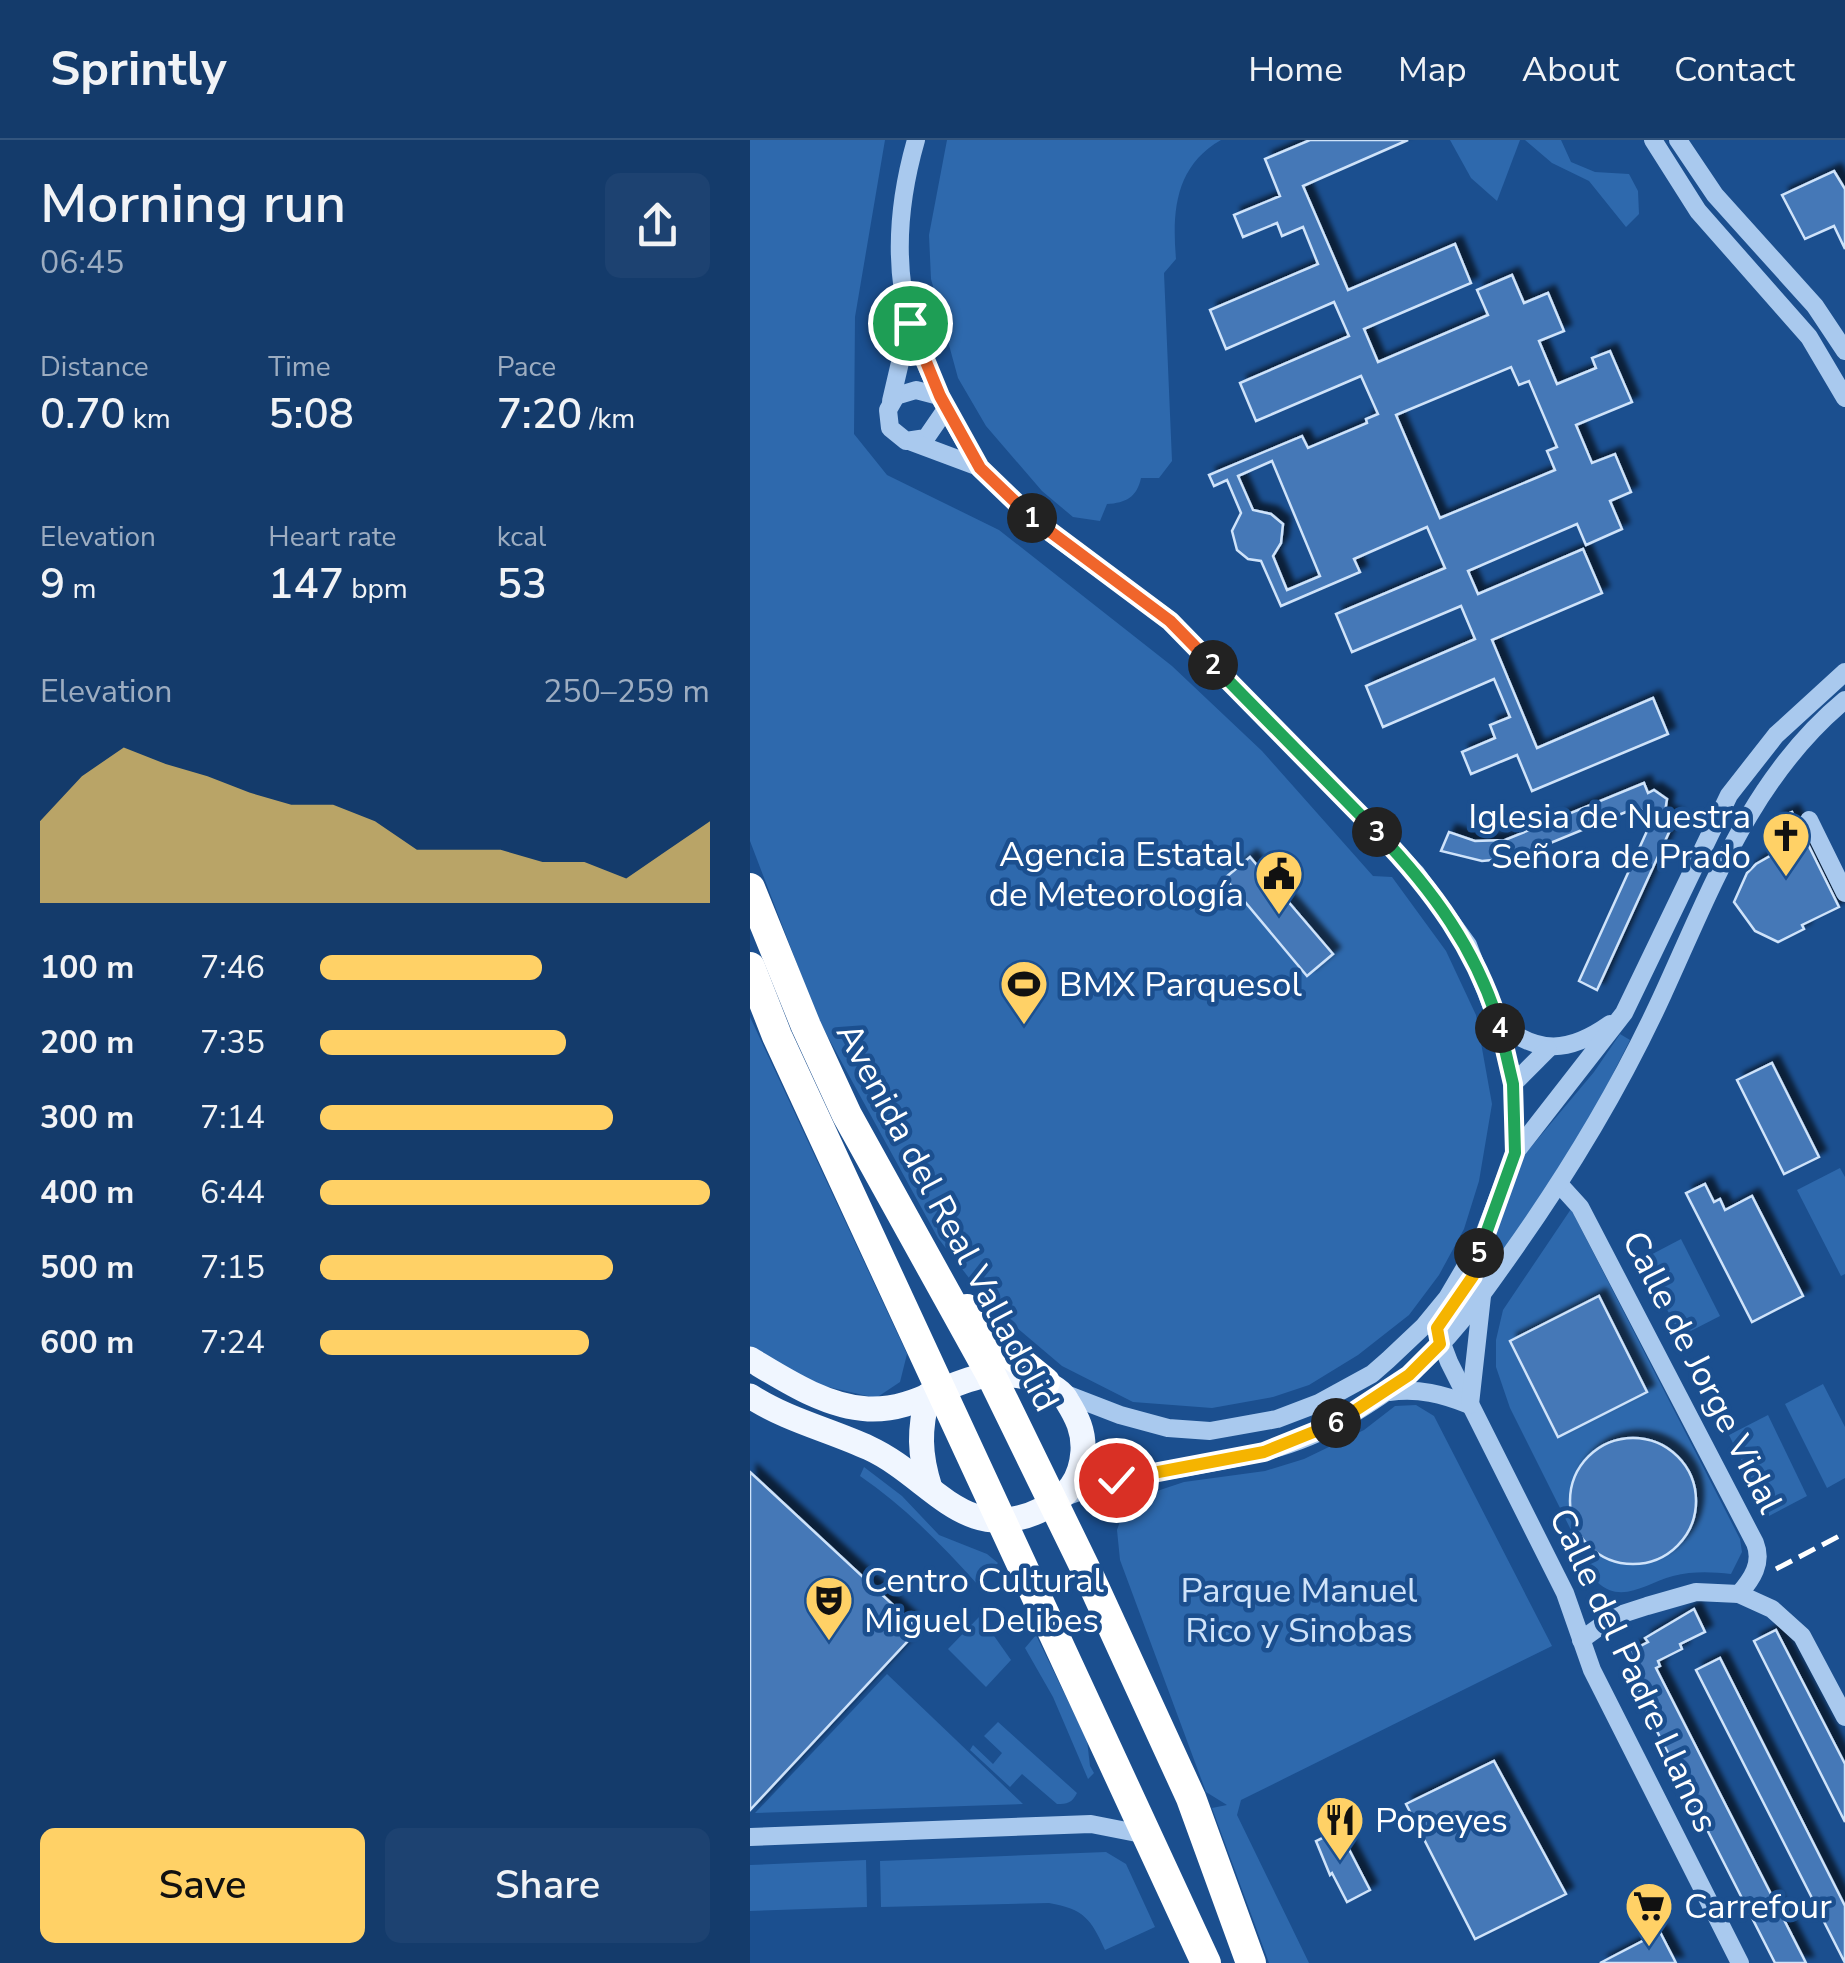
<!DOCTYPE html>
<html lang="en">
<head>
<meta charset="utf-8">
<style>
	:root { --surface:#143b6b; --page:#1d4271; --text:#f1f3f6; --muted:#9dadc1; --line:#33557e; --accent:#ffd166 }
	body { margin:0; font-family:"Nunito Sans",sans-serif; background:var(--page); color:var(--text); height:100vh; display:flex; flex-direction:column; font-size:38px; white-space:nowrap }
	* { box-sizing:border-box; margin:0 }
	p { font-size:32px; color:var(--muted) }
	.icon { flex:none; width:55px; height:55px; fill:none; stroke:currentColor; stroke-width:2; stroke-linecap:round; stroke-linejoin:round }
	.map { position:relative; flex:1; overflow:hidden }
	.side { display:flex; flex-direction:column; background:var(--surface); width:750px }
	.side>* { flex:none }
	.pin { position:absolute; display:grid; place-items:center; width:85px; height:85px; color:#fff; margin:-42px; border:5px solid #fff; border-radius:50%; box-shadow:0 2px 10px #0007 }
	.km { position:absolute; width:50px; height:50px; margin:-25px; border-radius:50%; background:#222; color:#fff; font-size:28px; line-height:50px; text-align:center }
	.round { display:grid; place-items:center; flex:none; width:105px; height:105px; border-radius:15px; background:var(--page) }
	.head { display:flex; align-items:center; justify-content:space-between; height:170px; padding:0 40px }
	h1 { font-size:55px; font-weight:600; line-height:75px }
	.metrics { display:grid; grid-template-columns:repeat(3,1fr); gap:15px; height:170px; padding:10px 40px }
	.metrics div { display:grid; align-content:center }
	.metrics b { font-size:42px; font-weight:600 }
	.metrics small { font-size:28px; font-weight:400 }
	.metrics p { font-size:28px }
	.chart { height:280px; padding:20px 40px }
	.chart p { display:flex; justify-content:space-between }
	.chart svg { width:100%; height:180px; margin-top:10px; fill:var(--accent); opacity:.7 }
	.cta { display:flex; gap:20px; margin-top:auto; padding:20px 40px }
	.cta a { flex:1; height:115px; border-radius:15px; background:var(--accent); color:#111; font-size:40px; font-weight:600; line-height:115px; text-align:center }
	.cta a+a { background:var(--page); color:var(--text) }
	ul { padding:0 40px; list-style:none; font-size:32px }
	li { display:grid; grid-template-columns:160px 120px 1fr; align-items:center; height:75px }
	li i { height:25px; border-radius:12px; background:var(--accent) }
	header { display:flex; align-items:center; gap:60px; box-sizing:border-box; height:140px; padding:0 50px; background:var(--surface); border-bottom:2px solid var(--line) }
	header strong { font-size:48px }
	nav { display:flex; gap:55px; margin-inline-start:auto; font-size:35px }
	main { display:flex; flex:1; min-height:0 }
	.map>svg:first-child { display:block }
	.green { fill:#2e69ad }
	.building { fill:#4478b7; stroke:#cfe3fa; stroke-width:2.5; fill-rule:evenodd; filter:url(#shadow) }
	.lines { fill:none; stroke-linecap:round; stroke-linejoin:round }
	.minor { stroke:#a9c9ee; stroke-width:18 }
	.major { stroke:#f0f6ff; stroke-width:25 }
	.highway { stroke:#fff; stroke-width:30 }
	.rail { stroke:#fff; stroke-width:5; stroke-dasharray:18 8; stroke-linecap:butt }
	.split-1-casing { stroke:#fff; stroke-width:20 }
	.split-2-casing { stroke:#fff; stroke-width:20 }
	.split-3-casing { stroke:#fff; stroke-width:20 }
	.split-4-casing { stroke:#fff; stroke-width:20 }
	.split-5-casing { stroke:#fff; stroke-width:20 }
	.split-6-casing { stroke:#fff; stroke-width:20 }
	.split-7-casing { stroke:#fff; stroke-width:20 }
	.split-1 { stroke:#f0652b; stroke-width:12 }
	.split-2 { stroke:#f0652b; stroke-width:12 }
	.split-3 { stroke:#22a559; stroke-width:12 }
	.split-4 { stroke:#22a559; stroke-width:12 }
	.split-5 { stroke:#22a559; stroke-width:12 }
	.split-6 { stroke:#f5b400; stroke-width:12 }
	.split-7 { stroke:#f5b400; stroke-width:12 }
	.labels { text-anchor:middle; stroke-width:9; stroke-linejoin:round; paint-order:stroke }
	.poi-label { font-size:35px; fill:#fff; stroke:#1b4f8f; text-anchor:start }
	.street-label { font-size:35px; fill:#fff; stroke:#1b4f8f }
	.park-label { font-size:35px; fill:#cfe3fa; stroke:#1b4f8f }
</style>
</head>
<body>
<header>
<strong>Sprintly</strong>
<nav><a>Home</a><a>Map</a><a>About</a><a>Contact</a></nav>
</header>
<main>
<section class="side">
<div class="head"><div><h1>Morning run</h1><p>06:45</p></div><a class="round"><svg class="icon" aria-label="share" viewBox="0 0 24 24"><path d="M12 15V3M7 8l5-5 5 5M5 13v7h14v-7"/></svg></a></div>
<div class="metrics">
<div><p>Distance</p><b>0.70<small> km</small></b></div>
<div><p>Time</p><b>5:08</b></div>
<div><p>Pace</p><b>7:20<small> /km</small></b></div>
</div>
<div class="metrics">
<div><p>Elevation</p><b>9<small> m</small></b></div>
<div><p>Heart rate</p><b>147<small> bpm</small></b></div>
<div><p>kcal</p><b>53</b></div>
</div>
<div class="chart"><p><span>Elevation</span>250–259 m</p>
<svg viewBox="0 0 160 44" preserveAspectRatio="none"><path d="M0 44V24L10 13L20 6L30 10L40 13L50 17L60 20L70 20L80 24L90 31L100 31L110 31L120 34L130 34L140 38L150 31L160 24V44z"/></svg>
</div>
<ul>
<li><b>100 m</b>7:46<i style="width:57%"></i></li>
<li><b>200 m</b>7:35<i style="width:63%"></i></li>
<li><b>300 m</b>7:14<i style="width:75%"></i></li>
<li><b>400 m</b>6:44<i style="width:100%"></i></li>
<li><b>500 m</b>7:15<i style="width:75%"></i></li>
<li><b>600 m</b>7:24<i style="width:69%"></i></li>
</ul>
<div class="cta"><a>Save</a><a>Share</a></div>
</section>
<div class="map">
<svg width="1095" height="1823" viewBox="0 0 1095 1823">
	<defs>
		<filter id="shadow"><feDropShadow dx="7" dy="-7" stdDeviation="2.5" flood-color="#0009"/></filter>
	</defs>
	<rect width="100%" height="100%" fill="#1b4f8f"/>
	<g class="green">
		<path d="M0,0H135L105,177L104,294L137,335L249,390L422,526L512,611L623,736L642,737L696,811L726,875L742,964L729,1041L714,1089L689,1135L659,1175L608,1215L559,1245L523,1257L462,1268L383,1262L312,1226L240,1165L188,1098L68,879L0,701Z"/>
		<path d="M197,0H471C425,26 422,72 426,119L414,133L422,321L409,338H391C387,357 376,363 357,364L350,381L323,377L292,351L236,286L208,238L181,139L179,95Z"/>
		<path d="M700,0H770L747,61L721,38Z"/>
		<path d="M775,0H811L821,22L845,32L879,34L888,51L889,74L876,87L839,41L802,23Z"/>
		<path d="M0,877L157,1214L150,1242L126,1258L26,1235L0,1216Z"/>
		<path d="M870,894L880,900L839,981L804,1039L735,1137L731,1133L749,1071L776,1013L844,932Z"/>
		<path d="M1090,1028L1095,1037V1134L1091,1136L1047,1050Z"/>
		<path d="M821,1069L990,1399L992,1412L981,1434C962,1432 943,1431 923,1436C896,1443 872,1465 847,1442L760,1268L746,1227V1200L753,1170Z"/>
		<path d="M931,1099L970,1176L931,1196L891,1120Z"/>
		<path d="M1073,1244L1095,1287V1338L1077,1348L1035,1264Z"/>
		<path d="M666,1265L684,1276L802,1506L491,1660L487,1675L559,1823H519L462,1668L477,1665L456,1652L370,1420L367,1390L377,1361L434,1342L515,1331L554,1319L614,1290L645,1266Z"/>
		<path d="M1018,1275L1057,1356L1019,1376L979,1295Z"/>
		<path d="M114,1327L152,1356L189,1395L237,1414L248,1423L228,1445C192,1405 154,1366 110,1336Z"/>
		<path d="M230,1476L261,1520L236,1547L198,1509Z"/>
		<path d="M286,1495L337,1600L340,1626L344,1633L338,1639L303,1557L275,1508Z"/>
		<path d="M137,1534L273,1664L5,1673Z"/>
		<path d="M248,1582L327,1653C322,1663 317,1664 307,1664L272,1634L260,1647L220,1610L223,1605L243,1624L252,1613L234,1596Z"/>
		<path d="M356,1712L376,1724L405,1787L355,1810C341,1779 334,1769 299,1763L131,1767L130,1721Z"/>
		<path d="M116,1720L117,1767L0,1771V1725Z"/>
	</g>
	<g class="building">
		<path d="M560,0H658L553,46L598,150L705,104L721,143L614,189L628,222L738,175L727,150L762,135L774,163L798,153L814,191L789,201L807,244L846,228L842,218L860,211L882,262L826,285L842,323L865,314L881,352L860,361L872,389L836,405L827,384L718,431L728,454L833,409L852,453L742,500L787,608L903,558L918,594L782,651L767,615L721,634L712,612L745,598L740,585L760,577L744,539L633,587L616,546L725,499L711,466L602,512L586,474L695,428L677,387L604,419L610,432L531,466L511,421L498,419L487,410L482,391L491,373L477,340L464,346L459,335L552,296L558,308L617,283L616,279L628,274L611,236L506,281L490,243L599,196L584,162L476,209L460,170L568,124L553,87L532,96L527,83L493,97L484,75L530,56L515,19ZM761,227L769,245L779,241L807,307L797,311L805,330L690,378L646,275ZM522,321L570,436L537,450L523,416L531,403L533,384L521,374L503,370L488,336Z"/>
		<path d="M1084,31L1095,49V109L1084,86L1055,99L1032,55Z"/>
		<path d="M894,643L898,653L904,650L917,659L915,672L926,677L847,850L829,841L902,680L888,667L764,718L732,721L691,711L699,692L725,701L755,700Z"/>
		<path d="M1042,672L1089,767L1052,785L1054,789L1028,802L1005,791L984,762L997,733L1006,724L1048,700L1025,687L1027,678Z"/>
		<path d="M500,717L583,814L557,836L475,738Z"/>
		<path d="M1022,923L1069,1017L1034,1034L987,940Z"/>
		<path d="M955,1044L964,1062L970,1059L975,1070L1002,1056L1053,1156L1002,1182L936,1053Z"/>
		<path d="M849,1156L897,1252L808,1297L760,1201Z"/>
		<circle cx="883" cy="1361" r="63"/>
		<path d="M0,1332L169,1489L0,1670Z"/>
		<path d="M944,1469L955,1492L930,1504L932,1509L908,1521L910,1526L906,1528L1056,1823H1025L887,1552L891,1551L873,1515L898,1502L895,1498Z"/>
		<path d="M1026,1490L1095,1624V1682L1004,1501Z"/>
		<path d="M970,1518L1095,1766V1823L946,1530Z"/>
		<path d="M744,1621L816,1754L725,1799L656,1664Z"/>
		<path d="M589,1690L620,1750L597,1762L582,1733L580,1735L566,1701Z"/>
		<path d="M910,1792L926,1823H850Z"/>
	</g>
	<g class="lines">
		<g class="minor">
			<path d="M166,0C149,59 143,123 160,184C167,208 180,232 189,256"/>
			<path d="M903,0L948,71L1059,197L1095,258"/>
			<path d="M928,0L965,55L1065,166L1095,211"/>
			<path d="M166,250L189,256L196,269L176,298L156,301L140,288L138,270L146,256Z"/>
			<path d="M141,261L159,184"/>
			<path d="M196,269L229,327L288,384L421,481L666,733L718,805L748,883L763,944L765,1013"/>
			<path d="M162,302L229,327"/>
			<path d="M1059,680L1095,753"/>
			<path d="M749,883C788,915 819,913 860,884"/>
			<path d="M763,944L798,909"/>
			<path d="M810,1045L830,1067L1005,1403C1013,1423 1002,1439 989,1454"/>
			<path d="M688,1193L699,1222L815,1453L842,1530L990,1823"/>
			<path d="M639,1252C669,1248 692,1254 720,1265"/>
			<path d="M313,1253L370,1275L418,1288L460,1291L527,1279L569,1263L622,1234L638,1220L674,1186L697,1158L733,1097L765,1013L874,873L979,655L1026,595L1095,532"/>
			<path d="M720,1264L732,1156"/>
			<path d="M318,1356C406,1321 511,1330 594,1279C616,1266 638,1252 657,1236C698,1203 730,1158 760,1115C819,1032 871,946 913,854C962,747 1002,637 1095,560"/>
			<path d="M831,1500L863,1477L897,1466L946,1452L989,1454L1022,1469L1052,1496L1095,1577"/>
			<path d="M0,1697L341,1684L397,1695"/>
		</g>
		<g class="major">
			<path d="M0,1219C35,1240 76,1267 118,1269C182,1272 213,1217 287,1240C299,1244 311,1250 317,1261C327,1277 334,1291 333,1311C331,1339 318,1357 293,1369C215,1408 182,1337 119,1308C80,1290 37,1280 0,1256"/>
			<path d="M178,1255C169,1289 169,1314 180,1348"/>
		</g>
		<g class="highway">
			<path d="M0,748L56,886L97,975L240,1233L340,1438L441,1658L501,1823"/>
			<path d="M0,827L27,896L456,1823"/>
			<path d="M217,1169L257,1211L295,1242"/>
		</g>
		<path class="rail" d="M1026,1429L1095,1393"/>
	</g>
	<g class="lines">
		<g class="split-1-casing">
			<path id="split-1" d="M160,183L190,256L230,328L282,378"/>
		</g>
		<g class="split-2-casing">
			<path id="split-2" d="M282,378L420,481L463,525"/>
		</g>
		<g class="split-3-casing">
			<path id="split-3" d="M463,525L627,692"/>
		</g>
		<g class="split-4-casing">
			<path id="split-4" d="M627,692C682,749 727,810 750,888"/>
		</g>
		<g class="split-5-casing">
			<path id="split-5" d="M729,1113L765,1013L763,944L750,888"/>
		</g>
		<g class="split-6-casing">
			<path id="split-6" d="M586,1283L659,1235L690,1204L687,1188L723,1136L729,1113"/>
		</g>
		<g class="split-7-casing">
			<path id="split-7" d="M366,1340L514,1312L586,1283"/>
		</g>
		<use href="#split-1" class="split-1"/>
		<use href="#split-2" class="split-2"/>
		<use href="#split-3" class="split-3"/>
		<use href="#split-4" class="split-4"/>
		<use href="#split-5" class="split-5"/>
		<use href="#split-6" class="split-6"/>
		<use href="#split-7" class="split-7"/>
	</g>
	<defs>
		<g id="church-pin" transform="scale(2.5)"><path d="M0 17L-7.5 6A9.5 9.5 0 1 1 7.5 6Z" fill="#ffd166" stroke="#1b4f8f"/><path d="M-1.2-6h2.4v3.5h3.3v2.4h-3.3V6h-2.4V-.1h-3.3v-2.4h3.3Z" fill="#111"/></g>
		<g id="civic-pin" transform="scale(2.5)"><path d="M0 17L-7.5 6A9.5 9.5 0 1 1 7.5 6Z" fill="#ffd166" stroke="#1b4f8f"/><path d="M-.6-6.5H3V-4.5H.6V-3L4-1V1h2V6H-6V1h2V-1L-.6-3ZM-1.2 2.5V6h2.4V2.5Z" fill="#111"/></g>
		<g id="stadium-pin" transform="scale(2.5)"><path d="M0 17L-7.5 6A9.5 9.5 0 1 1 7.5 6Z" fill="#ffd166" stroke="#1b4f8f"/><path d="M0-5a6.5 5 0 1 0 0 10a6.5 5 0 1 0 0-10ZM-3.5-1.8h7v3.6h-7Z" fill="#111"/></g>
		<g id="theatre-pin" transform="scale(2.5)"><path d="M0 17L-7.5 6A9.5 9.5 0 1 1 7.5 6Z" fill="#ffd166" stroke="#1b4f8f"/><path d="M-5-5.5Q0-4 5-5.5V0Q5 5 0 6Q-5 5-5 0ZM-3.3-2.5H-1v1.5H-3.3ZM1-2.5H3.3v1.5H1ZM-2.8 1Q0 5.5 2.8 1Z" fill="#111"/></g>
		<g id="restaurant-pin" transform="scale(2.5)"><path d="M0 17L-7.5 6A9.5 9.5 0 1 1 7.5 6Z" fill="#ffd166" stroke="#1b4f8f"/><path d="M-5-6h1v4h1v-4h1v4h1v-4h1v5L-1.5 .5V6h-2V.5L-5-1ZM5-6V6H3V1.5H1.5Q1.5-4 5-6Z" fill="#111"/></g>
		<g id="supermarket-pin" transform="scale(2.5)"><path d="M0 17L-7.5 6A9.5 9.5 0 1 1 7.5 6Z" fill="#ffd166" stroke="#1b4f8f"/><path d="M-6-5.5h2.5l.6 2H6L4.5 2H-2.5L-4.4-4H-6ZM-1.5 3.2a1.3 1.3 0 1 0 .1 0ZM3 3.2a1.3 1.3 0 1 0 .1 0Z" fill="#111"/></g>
	</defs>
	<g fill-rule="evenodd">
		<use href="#church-pin" x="1036" y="696"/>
		<use href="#civic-pin" x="529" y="734"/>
		<use href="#stadium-pin" x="274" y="844"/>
		<use href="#theatre-pin" x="79" y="1460"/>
		<use href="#restaurant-pin" x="590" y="1680"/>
		<use href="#supermarket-pin" x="899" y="1766"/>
	</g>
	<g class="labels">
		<g class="poi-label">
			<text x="1001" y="688" text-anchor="end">Iglesia de Nuestra<tspan x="1001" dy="40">Señora de Prado</tspan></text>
			<text x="494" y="726" text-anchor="end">Agencia Estatal<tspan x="494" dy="40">de Meteorología</tspan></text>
			<text x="309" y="856">BMX Parquesol</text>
			<text x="114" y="1452">Centro Cultural<tspan x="114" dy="40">Miguel Delibes</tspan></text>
			<text x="625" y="1692">Popeyes</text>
			<text x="934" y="1778">Carrefour</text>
		</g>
		<g class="street-label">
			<text transform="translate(198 1077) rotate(62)" y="12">Avenida del Real Valladolid</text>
			<text transform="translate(953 1232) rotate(63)" y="12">Calle de Jorge Vidal</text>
			<text transform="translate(884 1530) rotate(65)" y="12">Calle del Padre Llanos</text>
		</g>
		<g class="park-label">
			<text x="549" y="1462">Parque Manuel<tspan x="549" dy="40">Rico y Sinobas</tspan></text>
		</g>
	</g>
</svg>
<div class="pin" style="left:160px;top:183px;background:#1e9e55"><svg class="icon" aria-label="arrive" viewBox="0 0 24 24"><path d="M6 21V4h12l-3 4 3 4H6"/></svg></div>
<div class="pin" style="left:366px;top:1340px;background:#d93025"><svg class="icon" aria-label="check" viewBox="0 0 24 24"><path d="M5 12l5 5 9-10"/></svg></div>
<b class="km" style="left:282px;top:378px">1</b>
<b class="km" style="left:463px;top:525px">2</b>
<b class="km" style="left:627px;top:692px">3</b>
<b class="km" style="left:750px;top:888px">4</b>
<b class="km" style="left:729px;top:1113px">5</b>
<b class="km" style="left:586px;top:1283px">6</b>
</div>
</main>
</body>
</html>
